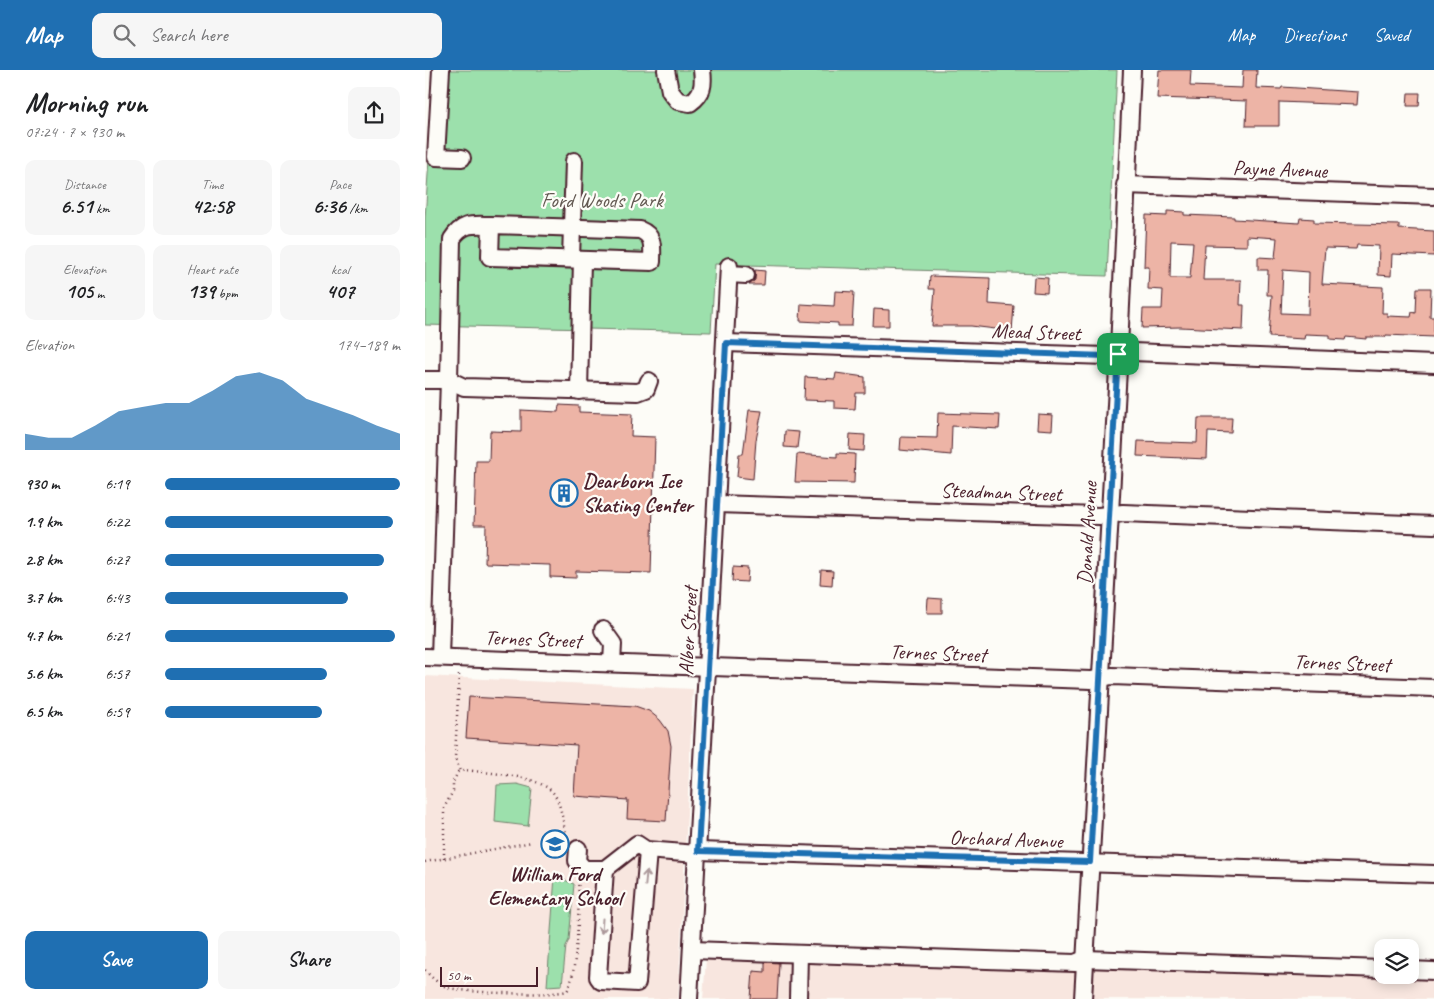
<!DOCTYPE html>
<html lang="en">
<head>
<meta charset="utf-8">
<style>
	:root { --surface:#fff; --page:#f6f6f6; --text:#202124; --muted:#757577; --accent:#1f6fb2 }
	body { margin:0; font-family:Caveat,sans-serif; background:var(--page); color:var(--text); height:100vh; display:flex; flex-direction:column; font-size:19px; white-space:nowrap }
	* { box-sizing:border-box; margin:0 }
	p { font-size:16px; color:var(--muted) }
	.icon { flex:none; width:28px; height:28px; fill:none; stroke:currentColor; stroke-width:2; stroke-linecap:round; stroke-linejoin:round }
	.map { position:relative; flex:1; overflow:hidden }
	.panel { display:flex; flex-direction:column; background:var(--surface); width:425px }
	.panel>* { flex:none }
	.fabs { position:absolute; left:949px; top:869px; display:grid; gap:10px }
	.fabs a { display:grid; place-items:center; width:45px; height:45px; border-radius:10px; background:var(--surface); box-shadow:0 2px 12px #0003; font-size:25px }
	.scale { position:absolute; left:15px; bottom:12px; width:98px; box-sizing:border-box; padding-left:5px; border:2px solid #4a1f2b; border-top:0; font-size:14px; line-height:18px; white-space:nowrap; color:#4a1f2b; -webkit-text-stroke:4px #fdfcf7; paint-order:stroke }
	.pin { position:absolute; display:grid; place-items:center; width:42px; height:42px; color:#fff; margin:-21px; border-radius:10px; box-shadow:0 2px 8px #0006 }
	.round { display:grid; place-items:center; flex:none; width:52px; height:52px; border-radius:10px; background:var(--page) }
	.head { display:flex; align-items:center; justify-content:space-between; height:85px; padding:0 25px }
	h1 { font-size:28px; font-weight:600; line-height:38px }
	.figures { display:grid; grid-template-columns:repeat(3,1fr); gap:8px; height:85px; padding:5px 25px }
	.figures div { display:grid; align-content:center; border-radius:10px; background:var(--page); text-align:center }
	.figures b { font-size:21px; font-weight:600 }
	.figures small { font-size:14px; font-weight:400 }
	.figures p { font-size:14px }
	.chart { height:140px; padding:10px 25px }
	.chart p { display:flex; justify-content:space-between }
	.chart svg { width:100%; height:90px; margin-top:5px; fill:var(--accent); opacity:.7 }
	.cta { display:flex; gap:10px; margin-top:auto; padding:10px 25px }
	.cta a { flex:1; height:58px; border-radius:10px; background:var(--accent); color:#fff; font-size:20px; font-weight:600; line-height:58px; text-align:center }
	.cta a+a { background:var(--page); color:var(--text) }
	ul { padding:0 25px; list-style:none; font-size:16px }
	li { display:grid; grid-template-columns:80px 60px 1fr; align-items:center; height:38px }
	li i { height:12px; border-radius:6px; background:var(--accent) }
	header { display:flex; align-items:center; gap:30px; box-sizing:border-box; height:70px; padding:0 25px; background:var(--accent); color:#fff }
	header strong { font-size:24px }
	nav { display:flex; gap:28px; margin-inline-start:auto; font-size:18px }
	.search { width:350px; height:45px; background:var(--page); display:flex; align-items:center; gap:12px; box-sizing:border-box; padding:0 18px; border-radius:10px; color:var(--muted); font-size:19px }
	main { display:flex; flex:1; min-height:0 }
	.map>svg:first-child { display:block }
	.built { fill:#f8e6df }
	.green { fill:#9ce0ac; stroke:#73806c }
	.building { fill:#edb4a6; stroke:#4a1f2b; fill-rule:evenodd }
	.lines { fill:none; stroke-linecap:round; stroke-linejoin:round }
	.minor-casing { stroke:#4a1f2b; stroke-width:20 }
	.path { stroke:#4a1f2b; stroke-width:2.5; stroke-dasharray:1 4; stroke-linecap:butt }
	.minor { stroke:#fdfcf7; stroke-width:16 }
	.oneway { stroke:#ac999b }
	.route-casing { stroke:#fff; stroke-width:10 }
	.route { stroke:#1f6fb2; stroke-width:6 }
	.labels { text-anchor:middle; stroke-width:4.5; stroke-linejoin:round; paint-order:stroke }
	.street-label { font-size:21px; fill:#4a1f2b; stroke:#fdfcf7 }
	.park-label { font-size:21px; fill:#635952; stroke:#fdfcf7 }
	.poi-label { font-size:21px; font-weight:bold; fill:#4a1f2b; stroke:#fdfcf7; text-anchor:start }
</style>
</head>
<body>
<header>
<strong>Map</strong>
<div class="search"><svg class="icon" aria-label="search" viewBox="0 0 24 24"><circle cx="10" cy="10" r="6"/><path d="M15 15l6 6"/></svg>Search here</div>
<nav><a>Map</a><a>Directions</a><a>Saved</a></nav>
</header>
<main>
<section class="panel">
<div class="head"><div><h1>Morning run</h1><p>07:24 · 7 × 930 m</p></div><a class="round"><svg class="icon" aria-label="share" viewBox="0 0 24 24"><path d="M12 15V3M7 8l5-5 5 5M5 13v7h14v-7"/></svg></a></div>
<div class="figures">
<div><p>Distance</p><b>6.51<small> km</small></b></div>
<div><p>Time</p><b>42:58</b></div>
<div><p>Pace</p><b>6:36<small> /km</small></b></div>
</div>
<div class="figures">
<div><p>Elevation</p><b>105<small> m</small></b></div>
<div><p>Heart rate</p><b>139<small> bpm</small></b></div>
<div><p>kcal</p><b>407</b></div>
</div>
<div class="chart"><p><span>Elevation</span>174–189 m</p>
<svg viewBox="0 0 160 44" preserveAspectRatio="none"><path d="M0 44V36L10 38L20 38L30 32L40 25L50 23L60 21L70 21L80 15L90 8L100 6L110 10L120 19L130 23L140 27L150 32L160 36V44z"/></svg>
</div>
<ul>
<li><b>930 m</b>6:19<i style="width:100%"></i></li>
<li><b>1.9 km</b>6:22<i style="width:97%"></i></li>
<li><b>2.8 km</b>6:27<i style="width:93%"></i></li>
<li><b>3.7 km</b>6:43<i style="width:78%"></i></li>
<li><b>4.7 km</b>6:21<i style="width:98%"></i></li>
<li><b>5.6 km</b>6:57<i style="width:69%"></i></li>
<li><b>6.5 km</b>6:59<i style="width:67%"></i></li>
</ul>
<div class="cta"><a>Save</a><a>Share</a></div>
</section>
<div class="map">
<svg width="1009" height="929" viewBox="0 0 1009 929">
	<rect width="100%" height="100%" fill="#fdfcf7"/>
	<filter id="ink" filterUnits="userSpaceOnUse"><feTurbulence type="fractalNoise" baseFrequency=".02" numOctaves="2"/><feDisplacementMap in="SourceGraphic" scale="10" xChannelSelector="R" yChannelSelector="G"/><feConvolveMatrix kernelMatrix="1 2 1 2 8 2 1 2 1" color-interpolation-filters="sRGB"/></filter>
	<g filter="url(#ink)">
		<g class="built">
			<path d="M0,606L268,619L253,929H0Z"/>
			<path d="M282,875L958,905H985L1009,897V929H278Z"/>
		</g>
		<g class="green">
			<path d="M10,0H692L682,206L290,194L286,262L0,255V149Z"/>
			<path d="M92,714L107,718L103,756L70,752L72,715Z"/>
			<path d="M130,806L149,814L144,870L141,876L137,915L122,916Z"/>
		</g>
		<g class="building">
			<path d="M734,0H766L765,16L817,18L818,0H832L831,18L856,19L857,17L933,22L932,35L854,32V56H821L822,31L732,28Z"/>
			<path d="M983,23H995L994,36H982Z"/>
			<path d="M742,141L759,142V145L809,147V149L874,153L875,148L889,149V153L974,155V159L1009,161V186L967,184L966,206L953,205L954,176L932,175L931,179L900,178L897,214L958,217L957,243H962V246L986,247L987,242L991,243L992,218H1006L1005,247H1009V267L961,265V267H941V269L921,267L920,270L905,269V265L880,264L879,269L844,267L847,225H842L843,200H833V187L850,188L852,168L822,166V176L780,175L778,210H816L815,235H819L818,260L755,257L717,258L718,239H737L738,220L723,219L724,197H719L721,145L742,146ZM746,171L768,172L765,208H745ZM858,200L884,202L883,244L856,243Z"/>
			<path d="M330,200L340,201L339,215H324L330,210Z"/>
			<path d="M505,206L565,208L564,234L589,236L587,261L546,256H507L510,219H504Z"/>
			<path d="M609,207L623,208L622,223L608,222Z"/>
			<path d="M410,221L429,222L427,256H413V253L375,251L376,234L409,236Z"/>
			<path d="M449,239L464,240V256H448Z"/>
			<path d="M411,303L440,307V323H431L430,339L409,338V331L379,330L380,307L410,309Z"/>
			<path d="M134,335L154,336V342L207,344L206,366L230,367L226,503L151,501V508L125,507V495L60,493L61,455H49L51,391H64L65,361L96,362V340L133,342Z"/>
			<path d="M324,340L337,341L331,370L328,409L312,407L314,384H318Z"/>
			<path d="M513,343L575,345L574,359L527,356L526,385L475,380L476,367L512,368Z"/>
			<path d="M613,344L628,345L627,360L612,359Z"/>
			<path d="M773,348H807L806,363L783,362L782,389L712,386L713,371L772,373Z"/>
			<path d="M360,361L374,362L372,378L359,377Z"/>
			<path d="M425,364L440,365L439,381L424,380Z"/>
			<path d="M412,383L430,384L429,413L370,412L372,384L412,387Z"/>
			<path d="M308,497L323,498L322,512L307,511Z"/>
			<path d="M396,500L408,501L407,515L395,514Z"/>
			<path d="M503,528L517,529V543H502Z"/>
			<path d="M44,627L210,636L224,641L235,650L243,661L246,676L241,751L202,749L203,730L149,726L152,675L41,668Z"/>
			<path d="M340,892L354,893L352,929H326L328,901L340,902Z"/>
		</g>
		<g class="lines">
			<g class="minor-casing">
				<g id="minor">
					<path d="M16,0L11,87L37,88"/>
					<path d="M241,0L245,21L253,31L265,33C278,24 279,15 277,0"/>
					<path d="M700,115L1009,126"/>
					<path d="M66,155L65,187L227,192C227,178 230,166 215,160L66,155C48,155 38,152 27,169L24,310L39,317L213,322L221,319L224,311"/>
					<path d="M146,189L149,91"/>
					<path d="M304,204L321,205"/>
					<path d="M301,273L681,286L707,282L1009,294"/>
					<path d="M0,310H24L15,587"/>
					<path d="M154,321L157,190"/>
					<path d="M292,434L674,446L698,443L1009,455"/>
					<path d="M178,560L188,574L187,593"/>
					<path d="M0,587L666,610L687,606L1009,618"/>
					<path d="M153,779L152,791L159,799H180L212,774L221,780L272,784"/>
					<path d="M273,781L1009,804"/>
					<path d="M180,799L173,907L176,911L212,913L223,781"/>
					<path d="M267,880L650,893L660,889L958,899"/>
					<path d="M985,900L1009,901"/>
					<path d="M264,929L304,196"/>
					<path d="M373,929L374,884"/>
					<path d="M658,929L693,299L707,0"/>
				</g>
			</g>
			<g class="path">
				<path d="M34,605L30,688L35,701"/>
				<path d="M19,789V738L28,721V712L33,702L40,700C62,703 116,705 129,724C137,735 138,756 142,769"/>
				<path d="M0,792L107,772"/>
				<path d="M0,900C7,908 14,915 25,918C42,923 126,926 142,921C152,907 155,830 153,811"/>
			</g>
			<use href="#minor" class="minor"/>
		</g>
		<defs><path id="oneway-shaft" d="M-6 0H5M1.5-3L5.5 0L1.5 3" fill="none" stroke-width="1.6" stroke-linecap="round" stroke-linejoin="round" transform="scale(1.25)"/></defs>
		<g class="oneway">
			<use href="#oneway-shaft" transform="translate(221 808) rotate(-85)"/>
			<use href="#oneway-shaft" transform="translate(177 856) rotate(94)"/>
		</g>
	</g>
	<g class="lines" filter="url(#ink)">
		<g class="route-casing">
			<path id="route" d="M301,273L681,286L693,284L665,792L273,781Z"/>
		</g>
		<use href="#route" class="route"/>
	</g>
	<defs>
		<g id="building-ring" transform="scale(1.4375)"><circle r="9.5" fill="#fdfcf7" stroke="#1f6fb2" stroke-width="1.5"/><path d="M-4-6H4V6H1V3H-1V6H-4ZM-2.5-4.3h1.7v1.8h-1.7ZM.8-4.3h1.7v1.8H.8ZM-2.5-1h1.7V.8h-1.7ZM.8-1h1.7V.8H.8Z" fill="#1f6fb2"/></g>
		<g id="school-ring" transform="scale(1.4375)"><circle r="9.5" fill="#fdfcf7" stroke="#1f6fb2" stroke-width="1.5"/><path d="M0-5L7-2L0 1L-7-2ZM-4 1L0 2.5L4 1V4Q0 6-4 4Z" fill="#1f6fb2"/></g>
	</defs>
	<g fill-rule="evenodd">
		<use href="#building-ring" x="139" y="423"/>
		<use href="#school-ring" x="130" y="774"/>
	</g>
	<g class="labels">
		<g class="street-label">
			<text transform="translate(855 99) rotate(2)" y="7">Payne Avenue</text>
			<text transform="translate(611 262) rotate(2)" y="7">Mead Street</text>
			<text transform="translate(576 422) rotate(2)" y="7">Steadman Street</text>
			<text transform="translate(662 463) rotate(-87)" y="7">Donald Avenue</text>
			<text transform="translate(263 561) rotate(-87)" y="7">Alber Street</text>
			<text transform="translate(108 569) rotate(2)" y="7">Ternes Street</text>
			<text transform="translate(513 583) rotate(2)" y="7">Ternes Street</text>
			<text transform="translate(917 593) rotate(2)" y="7">Ternes Street</text>
			<text transform="translate(581 769) rotate(2)" y="7">Orchard Avenue</text>
		</g>
		<g class="park-label">
			<text x="177" y="137">Ford Woods Park</text>
		</g>
		<g class="poi-label">
			<text x="158" y="418">Dearborn Ice<tspan x="158" dy="24">Skating Center</tspan></text>
			<text x="130" y="811" text-anchor="middle">William Ford<tspan x="130" dy="24">Elementary School</tspan></text>
		</g>
	</g>
</svg>
<div class="fabs">
<a><svg class="icon" aria-label="layers" viewBox="0 0 24 24"><path d="M12 4l9 5-9 5-9-5zM3 14l9 5 9-5"/></svg></a>
</div>
<div class="scale">50 m</div>
<div class="pin" style="left:693px;top:284px;background:#1e9e55"><svg class="icon" aria-label="arrive" viewBox="0 0 24 24"><path d="M6 21V4h12l-3 4 3 4H6"/></svg></div>
</div>
</main>
</body>
</html>
